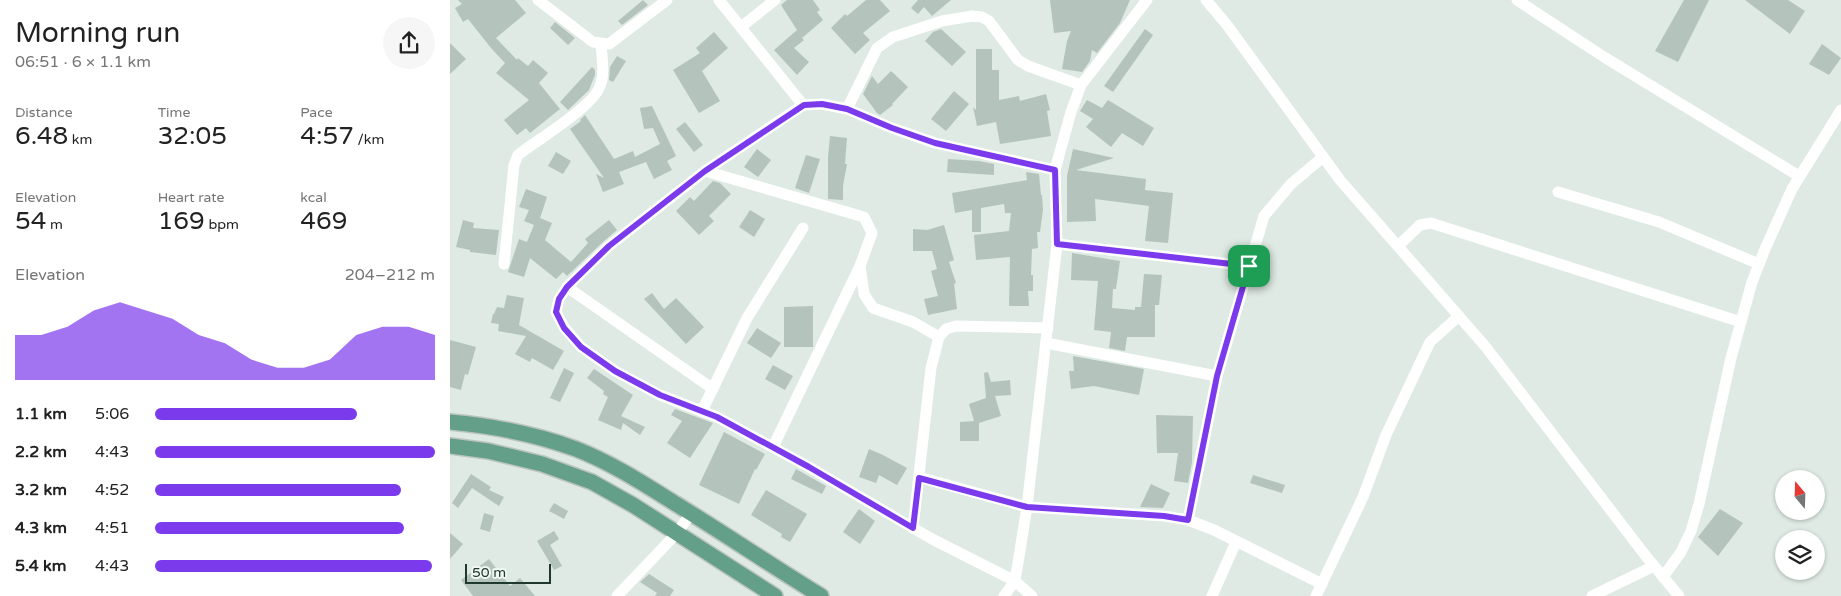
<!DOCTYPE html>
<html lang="en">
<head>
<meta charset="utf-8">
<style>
	:root { --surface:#fff; --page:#f6f6f6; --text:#222; --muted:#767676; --accent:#7c3aed }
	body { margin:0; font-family:"Varela Round",sans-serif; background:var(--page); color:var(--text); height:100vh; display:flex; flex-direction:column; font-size:19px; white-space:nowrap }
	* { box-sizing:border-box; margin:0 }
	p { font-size:16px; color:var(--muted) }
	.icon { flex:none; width:28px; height:28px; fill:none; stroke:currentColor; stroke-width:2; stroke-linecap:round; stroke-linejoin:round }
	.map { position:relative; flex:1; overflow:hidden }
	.drawer { display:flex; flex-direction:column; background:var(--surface); width:450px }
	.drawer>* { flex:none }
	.needle { width:32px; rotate:341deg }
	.buttons { position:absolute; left:1325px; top:470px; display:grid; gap:10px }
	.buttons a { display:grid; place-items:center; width:50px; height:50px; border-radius:50%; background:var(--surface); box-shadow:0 1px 4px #0004; font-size:25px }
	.scale { position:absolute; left:15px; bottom:12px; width:86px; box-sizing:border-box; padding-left:5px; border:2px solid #203930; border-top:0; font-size:14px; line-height:18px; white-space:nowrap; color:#203930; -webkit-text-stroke:4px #eef7f2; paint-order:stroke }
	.pin { position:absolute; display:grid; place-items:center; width:42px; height:42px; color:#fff; margin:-21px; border-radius:10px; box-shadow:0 2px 8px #0006 }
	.round { display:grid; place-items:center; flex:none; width:52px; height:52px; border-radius:26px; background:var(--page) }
	.summary { display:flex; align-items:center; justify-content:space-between; height:85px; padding:0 15px }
	h1 { font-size:28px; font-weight:600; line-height:38px }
	.metrics { display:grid; grid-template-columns:repeat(3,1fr); gap:8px; height:85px; padding:5px 15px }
	.metrics div { display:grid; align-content:center }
	.metrics b { font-size:25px; font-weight:600 }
	.metrics small { font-size:14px; font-weight:400 }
	.metrics p { font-size:14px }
	.chart { height:140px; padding:10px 15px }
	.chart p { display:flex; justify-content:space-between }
	.chart svg { width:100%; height:90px; margin-top:5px; fill:var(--accent); opacity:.7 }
	ul { padding:0 15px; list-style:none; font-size:16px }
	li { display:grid; grid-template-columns:80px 60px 1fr; align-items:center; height:38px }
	li i { height:12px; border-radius:6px; background:var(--accent) }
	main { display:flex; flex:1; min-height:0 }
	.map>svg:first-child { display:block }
	.building { fill:#b4c4bc }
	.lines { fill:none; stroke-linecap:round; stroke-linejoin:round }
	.primary-casing { stroke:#bcc4c1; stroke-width:18 }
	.minor { stroke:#fff; stroke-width:11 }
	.primary { stroke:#639f89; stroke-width:15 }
	.route-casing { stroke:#fff; stroke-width:10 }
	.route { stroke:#7c3aed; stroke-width:6 }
</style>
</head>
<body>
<main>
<section class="drawer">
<div class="summary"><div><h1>Morning run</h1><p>06:51 · 6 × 1.1 km</p></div><a class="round"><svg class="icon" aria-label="share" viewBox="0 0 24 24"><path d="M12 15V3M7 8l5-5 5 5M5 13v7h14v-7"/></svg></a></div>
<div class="metrics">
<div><p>Distance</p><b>6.48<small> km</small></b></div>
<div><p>Time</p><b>32:05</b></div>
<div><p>Pace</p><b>4:57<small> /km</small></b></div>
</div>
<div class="metrics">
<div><p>Elevation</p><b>54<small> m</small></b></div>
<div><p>Heart rate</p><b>169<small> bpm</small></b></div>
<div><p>kcal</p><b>469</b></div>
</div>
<div class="chart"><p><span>Elevation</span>204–212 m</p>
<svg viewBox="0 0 160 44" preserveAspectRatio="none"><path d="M0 44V22L10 22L20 18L30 10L40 6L50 10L60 14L70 22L80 26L90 34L100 38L110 38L120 34L130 22L140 18L150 18L160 22V44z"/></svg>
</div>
<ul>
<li><b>1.1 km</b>5:06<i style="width:72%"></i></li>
<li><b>2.2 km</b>4:43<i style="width:100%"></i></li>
<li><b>3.2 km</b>4:52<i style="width:88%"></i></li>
<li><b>4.3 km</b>4:51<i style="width:89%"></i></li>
<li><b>5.4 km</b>4:43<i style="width:99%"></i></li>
</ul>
</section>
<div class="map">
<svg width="1391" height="596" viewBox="0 0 1391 596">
	<rect width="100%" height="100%" fill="#deeae3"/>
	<g class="building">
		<path d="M8,0H65L76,13L46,38L67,60L68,58L78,66L83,60L98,73L89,83L110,109L80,133L76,128L67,135L54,120L79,100L46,73L55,63L41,48L18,19L13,22L5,8L12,4Z"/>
		<path d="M193,0L198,5L172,25L168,21Z"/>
		<path d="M337,0H363L370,10L367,12L373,20L352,38L354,40L344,48L359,62L347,75L324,50L347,30L331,5Z"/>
		<path d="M416,0H430L440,11L413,33L420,40L405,54L381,28L395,14L397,16Z"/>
		<path d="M468,0H501L482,16L474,7L468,14L461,8Z"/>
		<path d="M600,0H680L670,23L647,53L642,50L640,61L632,72L612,69L617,41L621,31L604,33Z"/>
		<path d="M1234,0H1259L1228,62L1205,51Z"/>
		<path d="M1295,0H1338L1355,11L1340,34Z"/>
		<path d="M105,22L125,38L118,45L100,28Z"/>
		<path d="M491,29L516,52L502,66L475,41L483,32Z"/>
		<path d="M695,29L703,35L663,92L654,86Z"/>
		<path d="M264,32L278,48L252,71L270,101L249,113L223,70L250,53L246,48Z"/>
		<path d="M0,43L16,59L0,74Z"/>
		<path d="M1372,44L1391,58L1379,75L1359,64Z"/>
		<path d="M526,49H542V70H549V100L569,96L570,101L596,94L600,110L597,111L601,136L550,144L546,122L527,126L523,107L526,110Z"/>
		<path d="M167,56L176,61L163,82L159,80L160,67Z"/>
		<path d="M142,67L145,70V75L139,90L118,110L110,102Z"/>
		<path d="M441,71L458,87L442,104L443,105L430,115L427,113L413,94L422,76L428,84Z"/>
		<path d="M504,91L519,104L496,131L481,119Z"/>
		<path d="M637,100L652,108L658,100L704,128L693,146L672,133L661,147L636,127L643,119L630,111Z"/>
		<path d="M202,106L226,156L217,161L222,170L204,179L196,162L169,172L174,184L153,192L146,174L154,178L120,129L131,121L130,120L135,115L164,159L183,151L185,157L210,144L203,128L194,129L190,108Z"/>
		<path d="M235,122L253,145L244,152L226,129Z"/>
		<path d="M380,136L397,138L395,164H397L393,186V200L378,199V157Z"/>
		<path d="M307,149L321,160L308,177L294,167Z"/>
		<path d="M623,149L664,158L626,170L696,179L695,190L723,193L718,243L695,241L699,206L645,199L646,221L617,222V176Z"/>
		<path d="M106,152L121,161L113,174L98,166Z"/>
		<path d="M356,155L370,159L359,193L345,188Z"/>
		<path d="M498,159L529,161L544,164V175L497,172Z"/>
		<path d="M576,172L589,174L591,195H592L593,210L590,232H587L588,248L582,249L581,275H583V291H578L579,306H559L560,257L526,260L524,235L559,231L561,213H555L554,204L531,208V232H522V210L505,213L502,193L577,180Z"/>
		<path d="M263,181L270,183L281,194L259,216L264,221L249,235L226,211L240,197L244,201Z"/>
		<path d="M76,189L97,197L90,218L102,223L95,240L121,262L138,243L135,239L159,220L167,230L154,241L117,276L113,272L106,279L80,258L74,277L58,272L69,239L77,242L84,225L74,221L79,210L69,207Z"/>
		<path d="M300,210L315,219L304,237L289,227Z"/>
		<path d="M13,220L24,223L23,228L49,230L46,255L20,252V250L6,247Z"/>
		<path d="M494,225L504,260L499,262L506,283L504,284L507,309L478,315L474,299L488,296L481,271L487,269L482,251H463V229L477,230Z"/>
		<path d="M622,253L670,261L666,289H663L662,308L685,310V307H691L694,274L712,275L709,305H705V337H677L675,351L659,348L661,332L644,330L648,281L621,280Z"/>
		<path d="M202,293L214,309L226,298L254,327L236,344L194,299Z"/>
		<path d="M57,295L74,298L69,325L114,351L103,370L82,358L80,362L65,354L76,336L48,331L49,324L41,323L43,314H44L47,307L54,308Z"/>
		<path d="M363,306V347H334V307Z"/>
		<path d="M307,328L331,343L321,358L297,343Z"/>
		<path d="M0,340L26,347L18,375L15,374L11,390L0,387Z"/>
		<path d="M623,356L694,369L689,395L644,386L621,389L619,371H624Z"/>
		<path d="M323,365L343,376L335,390L315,379Z"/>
		<path d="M114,368L124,373L110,402L100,398Z"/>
		<path d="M144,369L183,395L171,416L195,427L190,435L173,423L171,430L148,420L158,397L153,394L154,391L137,378Z"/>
		<path d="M538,372L541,382L560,380L561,395L545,396L551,416L529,423V441H510V422L524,421L519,404L536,398L534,373Z"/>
		<path d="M225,409L263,423L240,458L217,443L232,421L221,415Z"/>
		<path d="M706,415L743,416L742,462L738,483L724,481L728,453H707Z"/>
		<path d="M274,432L315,454L306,470L305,469L289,504L249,485Z"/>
		<path d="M419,449L433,455L457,468L447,485L429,475L426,483L409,477Z"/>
		<path d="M346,469L376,486L372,494L341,479Z"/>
		<path d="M21,474L41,487L39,490L54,497L49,506L22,488L8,508L2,503Z"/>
		<path d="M803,475L835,485L832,493L800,483Z"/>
		<path d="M701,484L720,493L713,508L690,507Z"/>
		<path d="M316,490L357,514L340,542L331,537L332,534L301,515Z"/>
		<path d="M104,503L118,511L114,519L99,511Z"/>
		<path d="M409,509L425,521L410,544L393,532Z"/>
		<path d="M1270,509L1293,523L1268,556L1248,537Z"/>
		<path d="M34,513L44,516L40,532L30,529Z"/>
		<path d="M104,531L109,539L100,545L112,566L104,570L87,541Z"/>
		<path d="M0,533L13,544L0,559Z"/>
		<path d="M39,559L60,586L70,578L85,596H23L11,580Z"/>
		<path d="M199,574L224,590L220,596H205L207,593L190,582Z"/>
	</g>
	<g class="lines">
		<g class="primary-casing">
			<g id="primary">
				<path d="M0,422C43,426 85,434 126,449C162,463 194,484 226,504C275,534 322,566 371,596"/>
				<path d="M0,446L38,451L92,464L142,482L183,505L325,596"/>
			</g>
		</g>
		<g class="minor">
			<path d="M88,0L143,42L159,44L217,0"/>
			<path d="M269,0L353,105"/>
			<path d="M756,0L777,25L890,180L1035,346L1195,555L1229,596"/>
			<path d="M1067,0L1154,57L1349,176"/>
			<path d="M291,27L325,0"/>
			<path d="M397,109L427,48L443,37L492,21L522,16L532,17L539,21L568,60L578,66L631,85"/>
			<path d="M255,171L414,217L422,233L410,266L414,294L423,308L463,322L489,337"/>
			<path d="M1108,192L1209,222L1309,264"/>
			<path d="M607,244L799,266"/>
			<path d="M948,246L970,225L981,223L1291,322"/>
			<path d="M54,264L64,165L68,155C87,140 144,106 150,86C155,74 152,58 151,44"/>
			<path d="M117,287L263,389"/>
			<path d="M596,343L767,376"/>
			<path d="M252,411L297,318L353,228"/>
			<path d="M323,447L410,266"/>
			<path d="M469,477L577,507L714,516L738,520L764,530L872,584"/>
			<path d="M738,520L767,376L814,216L841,184L873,157"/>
			<path d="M463,528L481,368L489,337L496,329L506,326L598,328"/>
			<path d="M1213,577L1231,552L1241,531L1249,504L1281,358L1302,282L1315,249L1342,189L1391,110"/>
			<path d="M167,596L227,533L241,513"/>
			<path d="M554,596L565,581L577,507L607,244L605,170L621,112L631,85L697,0"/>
			<path d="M582,596L565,581L482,539L359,467L267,417L210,395L165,371L131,347L114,327L106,312L109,299L117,287L159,246L255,171L353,105L372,104L397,109L442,128L485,143L605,170"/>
			<path d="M762,596L786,542"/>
			<path d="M866,596L913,497L936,435L980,342L1009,316"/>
			<path d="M1142,596L1204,566"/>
		</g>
		<use href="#primary" class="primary"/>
	</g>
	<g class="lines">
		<g class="route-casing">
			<path id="route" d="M372,104L397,109L442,128L485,143L605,170L607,244L799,266L767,376L738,520L714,516L577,507L469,478L463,528L359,467L267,417L210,395L165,371L131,347L114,328L106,312L109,299L117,287L159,246L255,171L354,105Z"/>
		</g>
		<use href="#route" class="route"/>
	</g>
</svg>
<div class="buttons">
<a><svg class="needle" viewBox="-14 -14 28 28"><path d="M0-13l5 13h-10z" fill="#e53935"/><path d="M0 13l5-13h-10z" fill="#767676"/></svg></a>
<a><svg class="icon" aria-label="layers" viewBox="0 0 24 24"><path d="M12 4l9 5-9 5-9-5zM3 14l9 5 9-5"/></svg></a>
</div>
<div class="scale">50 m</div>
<div class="pin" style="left:799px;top:266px;background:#1e9e55"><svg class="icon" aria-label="arrive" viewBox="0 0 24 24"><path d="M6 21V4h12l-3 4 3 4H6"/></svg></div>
</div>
</main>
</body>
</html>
